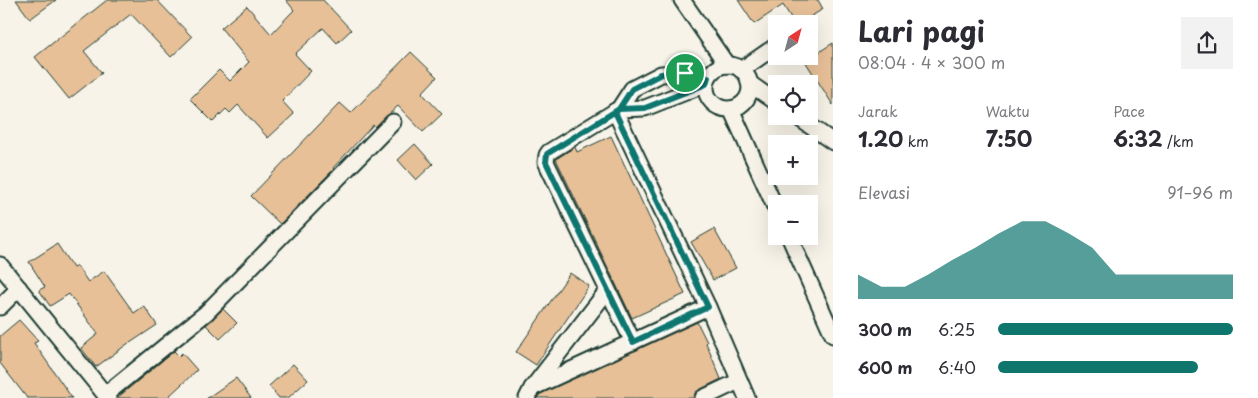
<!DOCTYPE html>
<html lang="id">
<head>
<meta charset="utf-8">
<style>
	:root { --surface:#fff; --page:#f2f2f3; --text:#2b2b33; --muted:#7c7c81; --accent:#0f766e }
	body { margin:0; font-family:"Playpen Sans",sans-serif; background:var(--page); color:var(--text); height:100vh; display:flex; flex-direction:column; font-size:19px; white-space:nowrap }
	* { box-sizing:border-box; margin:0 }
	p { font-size:16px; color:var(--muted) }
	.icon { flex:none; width:28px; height:28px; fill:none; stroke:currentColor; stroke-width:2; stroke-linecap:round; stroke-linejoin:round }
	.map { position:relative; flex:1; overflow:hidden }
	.details { display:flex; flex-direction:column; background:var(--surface); width:425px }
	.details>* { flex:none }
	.needle { width:32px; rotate:36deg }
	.controls { position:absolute; left:768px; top:15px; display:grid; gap:10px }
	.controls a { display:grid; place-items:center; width:50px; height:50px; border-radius:0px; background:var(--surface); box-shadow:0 5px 20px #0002; font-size:25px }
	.pin { position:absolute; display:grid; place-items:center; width:42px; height:42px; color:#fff; margin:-21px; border:2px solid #fff; border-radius:50%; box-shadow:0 1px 5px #0007 }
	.round { display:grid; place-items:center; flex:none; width:52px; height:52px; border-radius:0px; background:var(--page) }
	.summary { display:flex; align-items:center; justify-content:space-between; height:85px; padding:0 25px }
	h1 { font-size:28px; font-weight:700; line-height:38px }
	.stats { display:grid; grid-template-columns:repeat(3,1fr); gap:8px; height:85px; padding:5px 25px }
	.stats div { display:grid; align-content:center }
	.stats b { font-size:21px; font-weight:700 }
	.stats small { font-size:14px; font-weight:400 }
	.stats p { font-size:14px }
	.chart { height:140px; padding:10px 25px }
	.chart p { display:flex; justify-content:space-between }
	.chart svg { width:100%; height:90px; margin-top:5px; fill:var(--accent); opacity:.7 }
	ul { padding:0 25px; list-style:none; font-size:16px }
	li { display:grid; grid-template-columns:80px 60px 1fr; align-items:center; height:38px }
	li i { height:12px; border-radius:6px; background:var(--accent) }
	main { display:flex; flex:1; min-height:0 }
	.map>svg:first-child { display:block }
	.building { fill:#e7c098; stroke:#1f3d34 }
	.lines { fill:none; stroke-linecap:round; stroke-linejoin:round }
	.street-casing { stroke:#1f3d34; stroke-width:19 }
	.street { stroke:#f7f3e8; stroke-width:15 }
	.route-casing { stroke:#fff; stroke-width:10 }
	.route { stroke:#0f766e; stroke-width:6 }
</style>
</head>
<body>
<main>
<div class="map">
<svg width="833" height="398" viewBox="0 0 833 398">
	<rect width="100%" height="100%" fill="#f7f3e8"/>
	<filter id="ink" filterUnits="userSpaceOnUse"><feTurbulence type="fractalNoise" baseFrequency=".02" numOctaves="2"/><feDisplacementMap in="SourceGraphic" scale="10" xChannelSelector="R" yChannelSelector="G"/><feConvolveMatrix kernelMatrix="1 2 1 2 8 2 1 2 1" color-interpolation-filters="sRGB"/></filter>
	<g filter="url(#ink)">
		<g class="building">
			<path d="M16,0H56L30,19Z"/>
			<path d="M107,0H157L192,37L171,57L131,14L84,51L102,73L69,99L35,57Z"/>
			<path d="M286,0H323L351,30L337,43L323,28L295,54L311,71L282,101L294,114L268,138L238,105L230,113L226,109L213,122L190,99L219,70L230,81L249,62L221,28L247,6L271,34L294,10Z"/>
			<path d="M738,0H818L823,9L799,24H795L783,5L754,24Z"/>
			<path d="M833,43V105L805,61Z"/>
			<path d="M411,52L437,77L422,93L442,114L423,132L398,106L375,127L373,125L333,168L334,169L280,224L251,196L340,103L351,113Z"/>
			<path d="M611,136L685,294L632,318L556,159L575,147L577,152Z"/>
			<path d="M415,144L433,164L416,180L398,160Z"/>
			<path d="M714,229L736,268L713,280L691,242Z"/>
			<path d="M57,244L73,268L77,266L88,282L104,271L134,313L144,306L157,325L130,343V342L96,367L81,348L98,334L69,294L50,306L39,290L45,287L29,262Z"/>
			<path d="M570,273L589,286L536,365L516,352Z"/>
			<path d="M223,309L237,323L220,339L206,325Z"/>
			<path d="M19,320L38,341L34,343L72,398H27L0,363V336Z"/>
			<path d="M697,322L707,342L706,343L721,379L699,390L695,393L694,398H537L540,394Z"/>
			<path d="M174,351L179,356L182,353L197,370L167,398H117Z"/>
			<path d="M293,364L308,380L288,398H279L269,386Z"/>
			<path d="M236,378L251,398H207Z"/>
		</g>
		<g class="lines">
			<g class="street-casing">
				<g id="street">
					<path d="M682,0L727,65"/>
					<circle cx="728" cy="87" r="22"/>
					<path d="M741,70L776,46"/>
					<path d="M749,83L776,102"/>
					<path d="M619,109L645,108L706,84"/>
					<path d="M731,109L776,209"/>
					<path d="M615,111L708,307L747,398"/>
					<path d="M796,116L833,142"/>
					<path d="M789,236L833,335"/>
					<path d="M0,265L108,398"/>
					<path d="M0,307L19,288"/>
					<path d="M633,342L546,162L547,155L549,152L619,109L632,89L661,74L685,73L708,77"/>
					<path d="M532,388L708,307"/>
					<path d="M105,395L206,313L393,122"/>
					<path d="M527,398L532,388L607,291"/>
					<path d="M703,398L739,381"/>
				</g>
			</g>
			<use href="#street" class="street"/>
		</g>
	</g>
	<g class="lines" filter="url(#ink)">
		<g class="route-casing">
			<path id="route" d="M685,73L661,74L632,89L619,109L550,152L547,154L546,162L633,342L708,307L615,112L619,109L645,108L706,84L708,77L685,73"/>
		</g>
		<use href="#route" class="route"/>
	</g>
</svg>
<div class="controls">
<a><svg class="needle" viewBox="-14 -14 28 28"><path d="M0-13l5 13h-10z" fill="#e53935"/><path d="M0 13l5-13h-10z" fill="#7c7c81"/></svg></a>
<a><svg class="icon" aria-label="locate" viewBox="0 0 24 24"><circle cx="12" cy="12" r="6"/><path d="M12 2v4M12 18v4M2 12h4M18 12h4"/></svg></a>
<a>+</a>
<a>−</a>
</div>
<div class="pin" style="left:685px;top:73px;background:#1e9e55"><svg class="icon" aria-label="arrive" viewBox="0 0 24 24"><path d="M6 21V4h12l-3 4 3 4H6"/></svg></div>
</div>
<section class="details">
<div class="summary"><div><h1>Lari pagi</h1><p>08:04 · 4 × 300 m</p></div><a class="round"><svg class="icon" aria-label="share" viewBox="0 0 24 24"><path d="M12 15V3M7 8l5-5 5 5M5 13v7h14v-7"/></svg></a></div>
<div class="stats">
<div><p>Jarak</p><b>1.20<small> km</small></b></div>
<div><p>Waktu</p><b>7:50</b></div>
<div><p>Pace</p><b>6:32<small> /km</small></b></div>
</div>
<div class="chart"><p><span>Elevasi</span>91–96 m</p>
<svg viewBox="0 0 160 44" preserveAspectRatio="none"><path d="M0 44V32L10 38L20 38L30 32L40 25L50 19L60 12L70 6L80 6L90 12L100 19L110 32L120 32L130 32L140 32L150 32L160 32V44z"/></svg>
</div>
<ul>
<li><b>300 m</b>6:25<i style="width:100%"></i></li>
<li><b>600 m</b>6:40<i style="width:85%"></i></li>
</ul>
</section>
</main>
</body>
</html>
